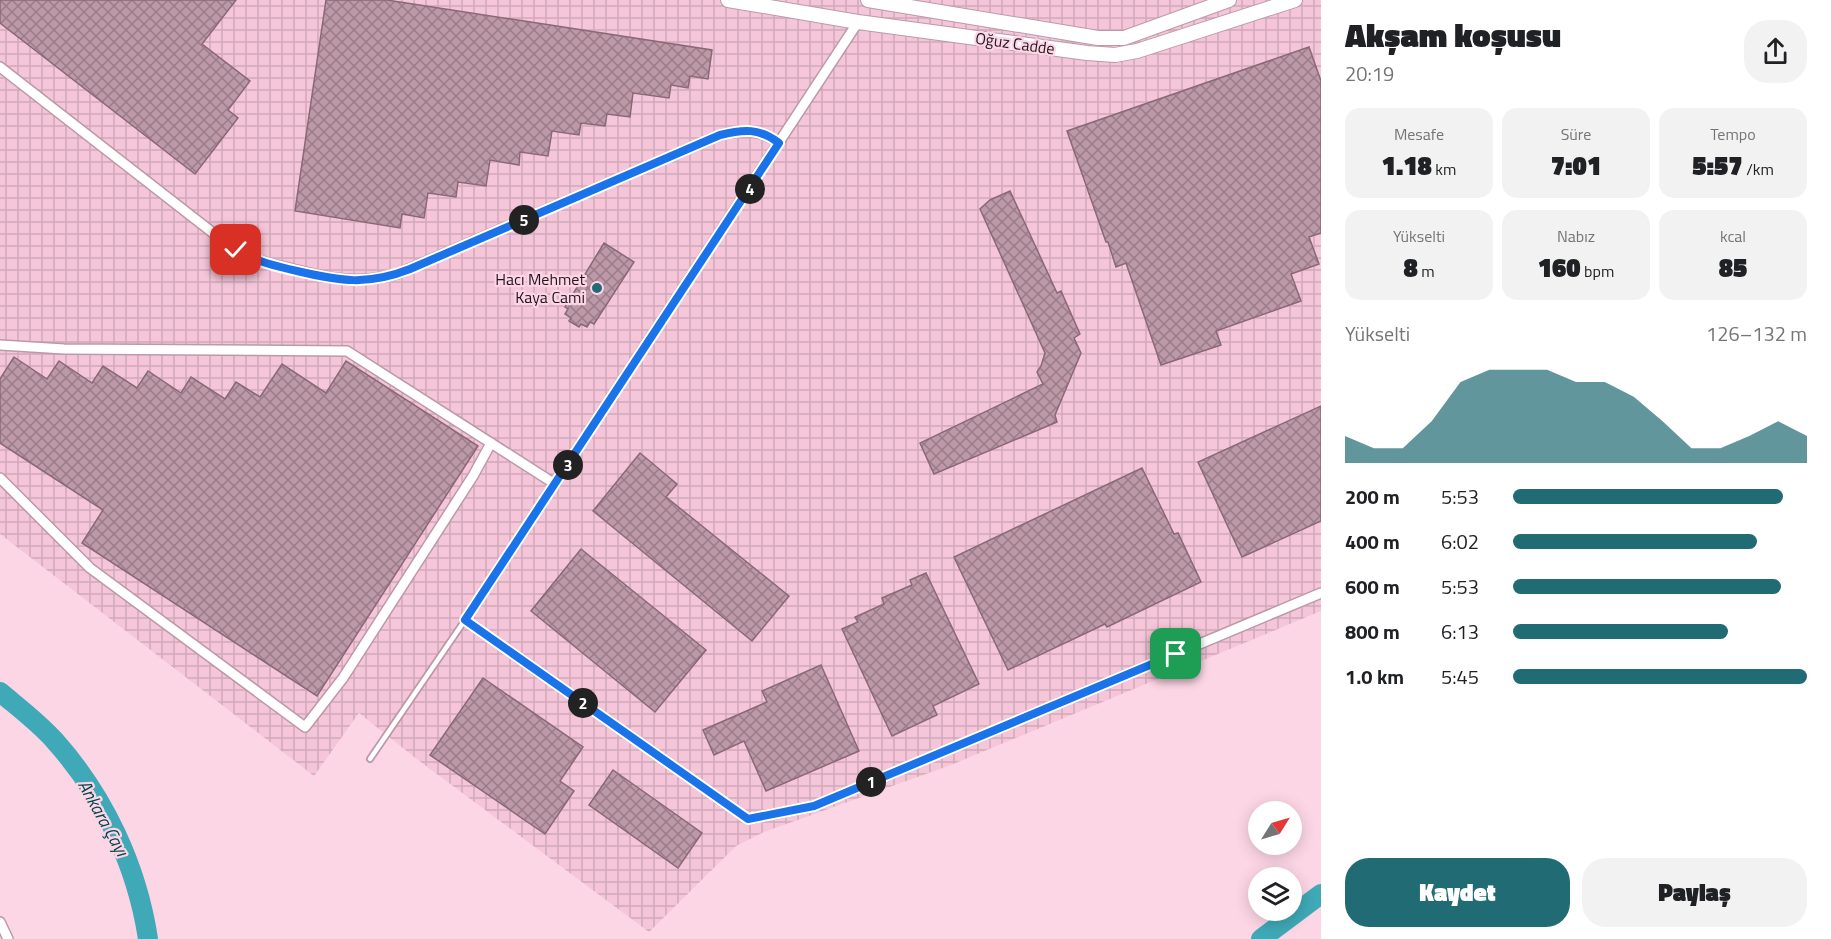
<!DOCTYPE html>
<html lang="tr">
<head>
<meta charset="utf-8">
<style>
	:root { --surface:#fff; --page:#f2f2f2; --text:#202124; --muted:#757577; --accent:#216b74 }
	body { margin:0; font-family:"Titillium Web",sans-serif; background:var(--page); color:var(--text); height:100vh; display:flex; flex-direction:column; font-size:22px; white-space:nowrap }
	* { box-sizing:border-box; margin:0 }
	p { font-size:20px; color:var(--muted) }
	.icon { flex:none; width:33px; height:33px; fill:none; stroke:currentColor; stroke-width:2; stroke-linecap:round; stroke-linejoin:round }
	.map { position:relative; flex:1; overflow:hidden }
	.panel { display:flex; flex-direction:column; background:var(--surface); width:510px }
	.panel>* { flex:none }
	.needle { width:39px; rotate:53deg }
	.tools { position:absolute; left:1248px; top:801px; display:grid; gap:12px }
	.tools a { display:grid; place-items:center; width:54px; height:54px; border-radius:50%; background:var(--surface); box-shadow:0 3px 15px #0003; font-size:30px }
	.pin { position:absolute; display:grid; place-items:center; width:51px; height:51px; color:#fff; margin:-26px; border-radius:12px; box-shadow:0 3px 9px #0006 }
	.km { position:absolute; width:30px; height:30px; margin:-15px; border-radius:50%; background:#222; color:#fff; font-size:16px; line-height:30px; text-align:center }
	.round { display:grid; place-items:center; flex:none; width:63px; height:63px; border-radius:24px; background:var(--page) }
	.headline { display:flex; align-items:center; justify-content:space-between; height:102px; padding:0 24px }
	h1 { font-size:33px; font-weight:800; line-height:45px }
	.figures { display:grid; grid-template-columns:repeat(3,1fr); gap:9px; height:102px; padding:6px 24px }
	.figures div { display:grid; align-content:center; border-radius:15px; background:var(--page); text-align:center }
	.figures b { font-size:26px; font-weight:800 }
	.figures small { font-size:16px; font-weight:400 }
	.figures p { font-size:16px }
	.chart { height:168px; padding:12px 24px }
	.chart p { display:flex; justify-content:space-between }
	.chart svg { width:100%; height:108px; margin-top:6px; fill:var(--accent); opacity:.7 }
	.action { display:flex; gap:12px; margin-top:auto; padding:12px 24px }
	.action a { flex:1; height:69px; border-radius:24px; background:var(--accent); color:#fff; font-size:24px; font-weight:800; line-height:69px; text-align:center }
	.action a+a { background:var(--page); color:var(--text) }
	ul { padding:0 24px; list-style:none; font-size:20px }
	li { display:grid; grid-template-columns:96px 72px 1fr; align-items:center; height:45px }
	li i { height:15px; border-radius:8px; background:var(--accent) }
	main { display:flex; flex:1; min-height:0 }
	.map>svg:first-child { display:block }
	.industrial { fill:url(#industrial-grid) }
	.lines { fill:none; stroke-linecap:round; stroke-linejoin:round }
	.river { stroke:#3fa9b7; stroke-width:20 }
	.building { fill:url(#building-cross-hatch); stroke:#8a6876; stroke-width:1.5 }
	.lane-casing { stroke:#bd99a7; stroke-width:8 }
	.street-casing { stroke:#bd99a7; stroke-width:12 }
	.secondary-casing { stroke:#bd99a7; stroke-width:16 }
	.lane { stroke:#fff; stroke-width:4.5 }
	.street { stroke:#fff; stroke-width:9 }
	.secondary { stroke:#fff; stroke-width:14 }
	.route-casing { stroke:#fff; stroke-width:12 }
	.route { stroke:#1a73e8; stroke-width:8 }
	.poi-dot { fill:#216b74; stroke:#fdd6e5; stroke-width:2 }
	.labels { text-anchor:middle; stroke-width:4.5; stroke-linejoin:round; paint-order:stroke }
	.street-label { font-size:16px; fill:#23161b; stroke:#fdd6e5 }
	.poi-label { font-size:16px; fill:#23161b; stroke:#fdd6e5; text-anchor:end }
	.water-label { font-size:18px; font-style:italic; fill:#00444b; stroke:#fdd6e5 }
</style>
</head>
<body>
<main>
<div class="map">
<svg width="1321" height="939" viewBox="0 0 1321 939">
	<defs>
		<pattern id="industrial-grid" width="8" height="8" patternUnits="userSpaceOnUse" patternTransform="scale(1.5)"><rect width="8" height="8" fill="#f5c6d9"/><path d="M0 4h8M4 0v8" fill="none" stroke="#d2a9ba"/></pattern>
		<pattern id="building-cross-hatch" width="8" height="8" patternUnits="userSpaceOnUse" patternTransform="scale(1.5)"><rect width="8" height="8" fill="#bd99a7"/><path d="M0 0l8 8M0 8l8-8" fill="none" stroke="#997c87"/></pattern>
	</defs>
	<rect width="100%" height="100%" fill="#fdd6e5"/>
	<path class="industrial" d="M0,0H1321V611L951,765L764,832L736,846L649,932L418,760L359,713L314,776L0,534Z"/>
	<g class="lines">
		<g class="river">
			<path d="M0,692C19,708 38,722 55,741C104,796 137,866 148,939"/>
			<path d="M1261,939L1321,894"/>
		</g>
	</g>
	<g class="building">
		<path d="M0,0H236L202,44L250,81L228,110L238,118L195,174L0,23Z"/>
		<path d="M326,0H387L712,50L708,79L690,76L688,88L671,85L669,98L633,93L630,117L607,114L605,126L581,123L579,135L552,131L548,156L520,152L519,165L490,160L486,186L458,182L456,197L428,193L424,218L402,214L400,228L295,211Z"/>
		<path d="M1309,47L1321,81V233L1309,237L1319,264L1291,274L1301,301L1216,331L1221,345L1161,365L1126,263L1116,267L1108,242H1106L1067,131Z"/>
		<path d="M1010,191L1057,293L1061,291L1080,334L1074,338L1081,353L1055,415L1057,422L934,474L920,443L1043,384L1037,372L1041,366L1045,353L980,209L990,200Z"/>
		<path d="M604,243L634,262L594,324L590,322L587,327L581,324L579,327L569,321L571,318L565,314L568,309L565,307Z"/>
		<path d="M14,357L47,379L59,361L92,383L103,366L137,388L148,371L181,393L191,377L225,399L236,382L260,397L282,364L326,393L346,361L478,446L317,696L82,543L103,510L0,443V379Z"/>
		<path d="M1321,406V521L1242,557L1198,462Z"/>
		<path d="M640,453L677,484L666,497L789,596L752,641L593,511Z"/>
		<path d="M1142,468L1174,534L1178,533L1201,582L1107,627L1105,624L1008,670L954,557Z"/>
		<path d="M581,549L706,650L655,712L531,611Z"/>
		<path d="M926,573L979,684L933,706L937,715L892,736L842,629L858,622L855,617L884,604L882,598L912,585L910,580Z"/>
		<path d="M821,665L859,751L766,791L744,741L714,755L703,730L767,702L762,691Z"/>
		<path d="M483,678L583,747L560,781L574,791L545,834L430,755Z"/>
		<path d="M613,770L702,833L678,868L589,805Z"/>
	</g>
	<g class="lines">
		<g class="lane-casing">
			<path id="lane" d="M370,759L465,620"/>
		</g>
		<g class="street-casing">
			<g id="street">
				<path d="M858,22L465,620L748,819L814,806L1321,593"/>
				<path d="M0,67L235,250C255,261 275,265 297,270C333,279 359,284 397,274L720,135C744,129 758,129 779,143"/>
				<path d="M0,345L64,349L347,351L555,484"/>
				<path d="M0,478L90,568L305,727L343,678L473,476L491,443"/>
				<path d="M0,922L8,939"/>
			</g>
		</g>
		<g class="secondary-casing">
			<g id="secondary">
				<path d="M728,0L858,22L1087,53L1115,55L1137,51L1295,0"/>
				<path d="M868,0L1098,38H1124L1229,0"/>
			</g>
		</g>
		<use href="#lane" class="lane"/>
		<use href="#street" class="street"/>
		<use href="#secondary" class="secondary"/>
	</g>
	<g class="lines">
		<g class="route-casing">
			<path id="route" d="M236,250C255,261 275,266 297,271C340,281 367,286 410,269L720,135C744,129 759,128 779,143L465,620L748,819L814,806L1176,654"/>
		</g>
		<use href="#route" class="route"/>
	</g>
	<circle class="poi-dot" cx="597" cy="288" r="6"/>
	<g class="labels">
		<g class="street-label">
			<text transform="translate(1015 43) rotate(8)" y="6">Oğuz Cadde</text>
		</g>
		<g class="poi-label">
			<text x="585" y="285">Hacı Mehmet<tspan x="585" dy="18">Kaya Cami</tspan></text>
		</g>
		<g class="water-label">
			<text transform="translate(103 818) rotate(61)" y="6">Ankara Çayı</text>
		</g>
	</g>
</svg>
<div class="tools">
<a><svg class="needle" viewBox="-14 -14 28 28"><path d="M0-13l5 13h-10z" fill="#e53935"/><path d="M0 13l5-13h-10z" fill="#757577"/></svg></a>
<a><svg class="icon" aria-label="layers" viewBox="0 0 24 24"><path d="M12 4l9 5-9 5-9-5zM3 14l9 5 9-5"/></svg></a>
</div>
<div class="pin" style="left:1176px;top:654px;background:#1e9e55"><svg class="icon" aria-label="arrive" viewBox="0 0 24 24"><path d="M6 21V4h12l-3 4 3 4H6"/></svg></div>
<div class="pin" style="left:236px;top:250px;background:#d93025"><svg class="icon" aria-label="check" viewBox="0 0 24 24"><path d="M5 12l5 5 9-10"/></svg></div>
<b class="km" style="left:871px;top:782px">1</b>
<b class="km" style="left:583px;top:703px">2</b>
<b class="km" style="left:568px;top:465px">3</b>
<b class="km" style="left:750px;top:189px">4</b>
<b class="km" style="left:524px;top:220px">5</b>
</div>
<section class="panel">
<div class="headline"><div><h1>Akşam koşusu</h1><p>20:19</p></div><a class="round"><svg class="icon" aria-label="share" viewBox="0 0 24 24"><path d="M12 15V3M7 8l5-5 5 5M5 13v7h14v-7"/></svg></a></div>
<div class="figures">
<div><p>Mesafe</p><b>1.18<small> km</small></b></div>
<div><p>Süre</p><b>7:01</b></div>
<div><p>Tempo</p><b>5:57<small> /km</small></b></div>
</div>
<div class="figures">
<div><p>Yükselti</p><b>8<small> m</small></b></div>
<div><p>Nabız</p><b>160<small> bpm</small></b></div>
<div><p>kcal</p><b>85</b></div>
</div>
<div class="chart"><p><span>Yükselti</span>126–132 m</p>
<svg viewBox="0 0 160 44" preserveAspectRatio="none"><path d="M0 44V33L10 38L20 38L30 27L40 11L50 6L60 6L70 6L80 11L90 11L100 17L110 27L120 38L130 38L140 33L150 27L160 33V44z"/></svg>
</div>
<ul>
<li><b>200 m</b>5:53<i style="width:92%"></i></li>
<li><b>400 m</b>6:02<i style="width:83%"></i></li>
<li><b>600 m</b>5:53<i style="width:91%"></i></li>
<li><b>800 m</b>6:13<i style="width:73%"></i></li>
<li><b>1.0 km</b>5:45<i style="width:100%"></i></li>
</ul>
<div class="action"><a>Kaydet</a><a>Paylaş</a></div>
</section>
</main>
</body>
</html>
